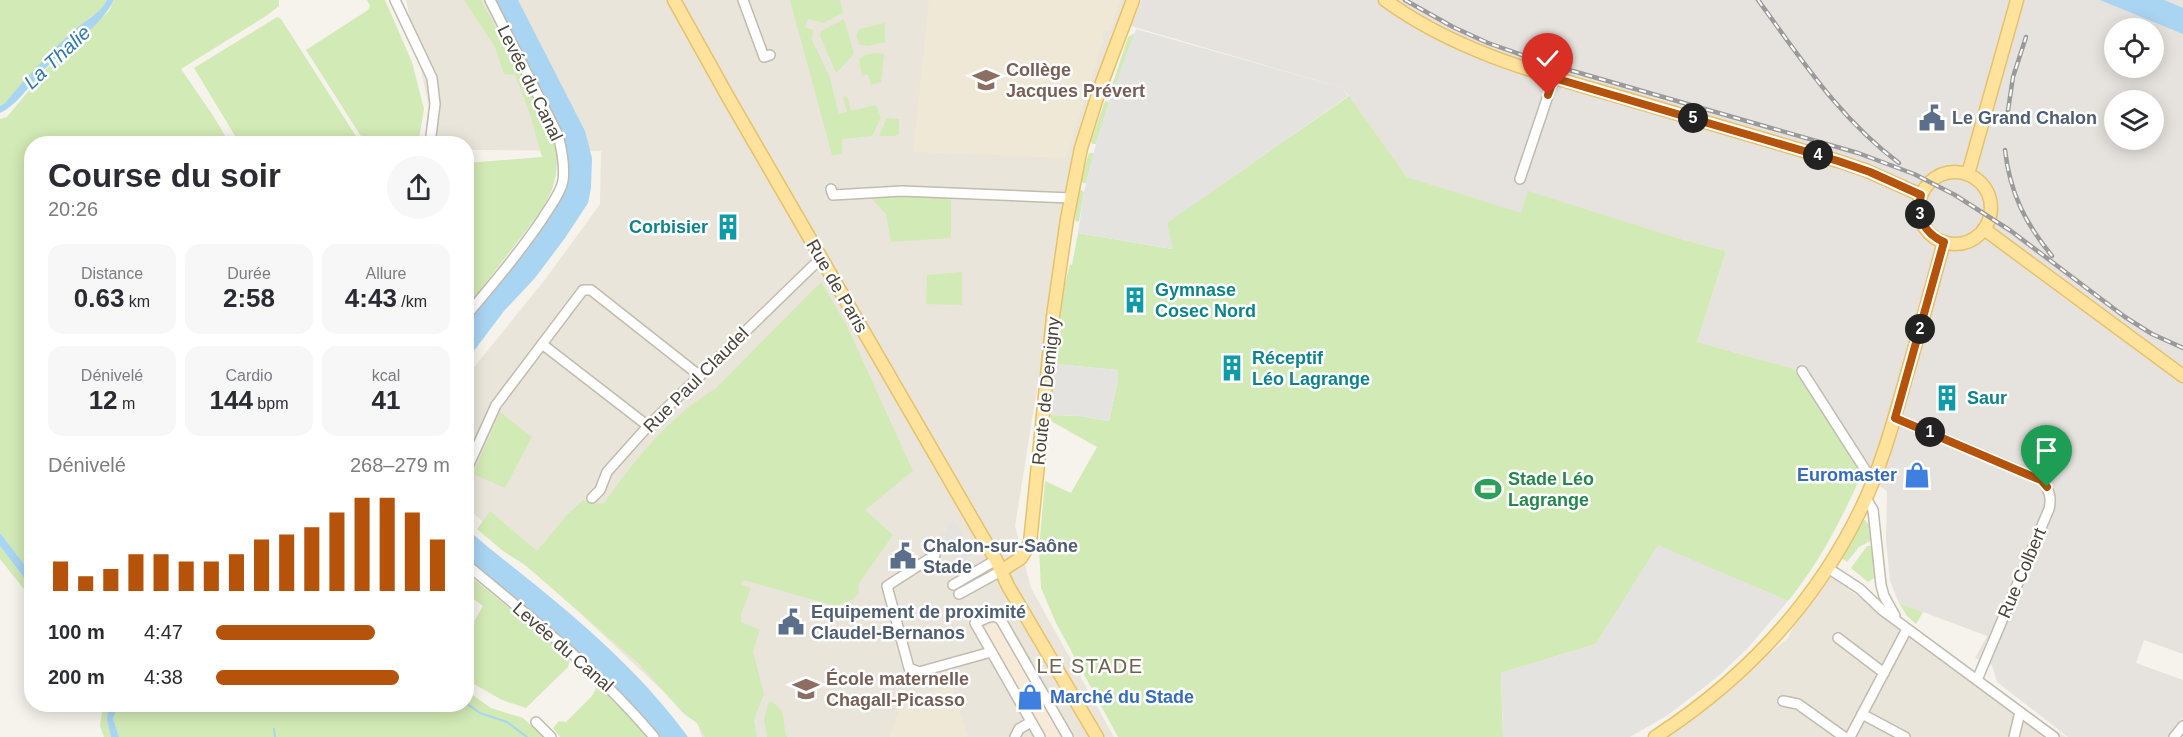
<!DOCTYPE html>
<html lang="fr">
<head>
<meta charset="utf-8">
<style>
	:root { --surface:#fff; --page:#f7f7f7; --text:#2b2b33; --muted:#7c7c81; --accent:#b45309 }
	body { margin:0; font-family:Helvetica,sans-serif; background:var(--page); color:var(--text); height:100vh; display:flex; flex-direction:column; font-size:22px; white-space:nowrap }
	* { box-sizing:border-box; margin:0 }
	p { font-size:20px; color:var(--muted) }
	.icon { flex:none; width:33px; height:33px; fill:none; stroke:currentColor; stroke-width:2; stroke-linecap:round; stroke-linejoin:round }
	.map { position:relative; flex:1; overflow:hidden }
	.sheet { position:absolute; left:24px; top:136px; width:450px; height:576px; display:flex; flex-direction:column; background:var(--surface); border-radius:24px; box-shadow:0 3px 15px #0003 }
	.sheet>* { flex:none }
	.controls { position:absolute; left:2104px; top:18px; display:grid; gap:12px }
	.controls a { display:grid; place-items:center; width:60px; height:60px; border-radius:50%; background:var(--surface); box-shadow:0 3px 15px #0003; font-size:30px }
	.pin { position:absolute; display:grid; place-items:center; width:51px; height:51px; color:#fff; margin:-62px -26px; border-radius:50% 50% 50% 0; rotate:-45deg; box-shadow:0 0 6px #0007 }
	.pin .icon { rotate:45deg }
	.km { position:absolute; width:30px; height:30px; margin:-15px; border-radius:50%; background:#222; color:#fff; font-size:16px; line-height:30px; text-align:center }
	.round { display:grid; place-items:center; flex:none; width:63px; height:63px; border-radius:32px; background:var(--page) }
	.head { display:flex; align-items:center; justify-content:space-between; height:102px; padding:0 24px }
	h1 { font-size:33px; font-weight:800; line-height:45px }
	.figures { display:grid; grid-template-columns:repeat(3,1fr); gap:9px; height:102px; padding:6px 24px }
	.figures div { display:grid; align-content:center; border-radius:15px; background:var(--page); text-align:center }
	.figures b { font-size:26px; font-weight:800 }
	.figures small { font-size:16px; font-weight:400 }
	.figures p { font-size:16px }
	.chart { height:168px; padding:12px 24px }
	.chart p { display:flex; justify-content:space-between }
	.chart svg { width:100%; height:108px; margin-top:6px; stroke:var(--accent); stroke-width:6 }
	ul { padding:0 24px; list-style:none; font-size:20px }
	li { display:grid; grid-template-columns:96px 72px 1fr; align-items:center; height:45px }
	li i { height:15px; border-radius:8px; background:var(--accent) }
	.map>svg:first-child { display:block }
	.residential { fill:#eae5da }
	.commercial { fill:#f7ead8 }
	.industrial { fill:#e6e2dd; fill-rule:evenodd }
	.education { fill:#efe8d6 }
	.green { fill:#d2eab5 }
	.parking { fill:#e5e3e0 }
	.water { fill:#a9d4f2 }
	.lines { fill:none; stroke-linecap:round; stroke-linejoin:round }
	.stream { stroke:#a9d4f2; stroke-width:2 }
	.minor-casing { stroke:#c2bbae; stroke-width:12 }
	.major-casing { stroke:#e6c16a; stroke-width:15 }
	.minor { stroke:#fff; stroke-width:9 }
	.major { stroke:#ffe39c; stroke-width:12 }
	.rail-casing { stroke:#9a9a9a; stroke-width:4.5 }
	.rail { stroke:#fff; stroke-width:2; stroke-dasharray:7; stroke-linecap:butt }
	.route-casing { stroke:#fff; stroke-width:12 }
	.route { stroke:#b45309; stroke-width:8 }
	.labels { text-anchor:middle; stroke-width:5; stroke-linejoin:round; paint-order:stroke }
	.education-label { font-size:18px; font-weight:bold; fill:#785e54; stroke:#fff; text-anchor:start }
	.street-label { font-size:18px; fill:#4b4439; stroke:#fff }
	.service-label { font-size:18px; font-weight:bold; fill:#4e5e75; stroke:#fff; text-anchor:start }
	.culture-label { font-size:18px; font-weight:bold; fill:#0d838f; stroke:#fff; text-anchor:start }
	.shop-label { font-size:18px; font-weight:bold; fill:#366cbe; stroke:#fff; text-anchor:end }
	.leisure-label { font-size:18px; font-weight:bold; fill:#27864d; stroke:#fff; text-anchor:start }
	.water-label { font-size:20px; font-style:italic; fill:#2e7ab2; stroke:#fff }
	.neighbourhood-label { font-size:20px; letter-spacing:1.5px; fill:#6e6250; stroke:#fff }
</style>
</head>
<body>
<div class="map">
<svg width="2183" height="737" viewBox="0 0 2183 737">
	<rect width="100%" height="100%" fill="#f6f3ec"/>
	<g class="residential">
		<path d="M406,0H1127L1073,165L1015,526L1031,588L1114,737H702L697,723L467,507V376L547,277L600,204L601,151L467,150L466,144H437Z"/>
		<path d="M1820,569L1855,594L2066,737H1662L1681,725L1788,638Z"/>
	</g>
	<path class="commercial" d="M996,621L1062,737H1044L982,629Z"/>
	<path class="industrial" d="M1142,0H2183V654L2144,640L2136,663L2183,680V719L2169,737H2068L1997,682L1992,665L1975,658L1987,636L1899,603L1890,581L1886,540L1887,491L1862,474L1794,369L1697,342L1726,251L1674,237L1529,192L1521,214L1407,177L1343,88L1131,26ZM2115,28H2154V68H2115ZM2115,100H2154V140H2115Z"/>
	<g class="education">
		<path d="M929,0H1120L1110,30L1103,32V41L1066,158L913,152Z"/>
		<path d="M953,686L968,737H889L899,710L907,707L904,698Z"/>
	</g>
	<g class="green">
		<path d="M0,0H107L103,7L96,15L92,16L38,66L5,103L0,106Z"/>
		<path d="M114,0H279V6L266,16L181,69L214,117L230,144H32L31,573L0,533V119L7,117L31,88H26L30,84L109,11Z"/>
		<path d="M367,0H385L412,62L424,109L418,144H366L306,50L368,10L370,6Z"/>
		<path d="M464,0H481L546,120L558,150L556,174L552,190L542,210L467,307V163L542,157L530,114L515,75L504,74L495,47Z"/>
		<path d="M790,0H840L843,13L823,23L808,19L805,27L813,30L812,40L829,75L839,114L847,112L843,97L847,96L851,111L876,105L881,118L872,136L842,139V154L832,155Z"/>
		<path d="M277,17L281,19L361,144H240L194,68Z"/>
		<path d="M844,19L854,54L836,73L820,36L821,31Z"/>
		<path d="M885,23V42L868,46L859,44L856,35L859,29Z"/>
		<path d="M1135,33L1113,93L1110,92L1128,37Z"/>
		<path d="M875,53L884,54L881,82L871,85L868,74L862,76L859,59L865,55Z"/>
		<path d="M1349,96L1407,177L1521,213L1528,191L1674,237L1726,251L1697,342L1794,369L1862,474C1841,520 1820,562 1788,601L1658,546L1596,644L1501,673L1503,737H1118L1056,623L1041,588L1039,549L1045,481L1071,493L1097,447L1051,421V415L1080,416L1109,421L1118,380V370L1055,364L1057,320L1061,292H1063L1070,264L1072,265L1078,233L1172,249L1166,223Z"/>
		<path d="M1105,101L1109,102L1096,144H1092L1091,141Z"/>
		<path d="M887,118L899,119V134L895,136H879Z"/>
		<path d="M1089,153H1094L1086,183H1083L1081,180Z"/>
		<path d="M1081,190L1084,192L1079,221L1077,222L1075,220L1079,191Z"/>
		<path d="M904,195L951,197V238L891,242L886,214L870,197Z"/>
		<path d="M962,272V305L926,304L927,275Z"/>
		<path d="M821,282L846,324L913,471L865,510L893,535L858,585L859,593L852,600L835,606L743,580L741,584L751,588L741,615V622L760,630L753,651L764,694L754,720L757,737H705L697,723L684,714L639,664L525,565L503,551L477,529L490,511L537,551L566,516L583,500L591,504L604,503C635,460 669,416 715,389Z"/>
		<path d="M500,412L532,437L505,488L473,474Z"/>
		<path d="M1861,520H1865L1870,526L1872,540L1859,547L1847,562L1840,557Z"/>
		<path d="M0,546L31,587V598L0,559Z"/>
		<path d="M1867,546H1872L1874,578L1868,582L1851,568Z"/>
		<path d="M466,573L570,657L568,667L526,708L502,700L467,680V622L472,625L483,606L467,594Z"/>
		<path d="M1899,603L1923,612L1916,624L1907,616Z"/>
		<path d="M598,684L624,709L646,737H560L553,728L559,721L566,722L592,696Z"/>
		<path d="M467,691L491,708L523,718L544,737H119L113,718L119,705H466Z"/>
		<path d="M769,701C789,710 781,720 787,737H767L764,720Z"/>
		<path d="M103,705H108L107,719L111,737H104L100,726Z"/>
	</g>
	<g class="parking">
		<path d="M1136,29L1343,88L1348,96L1167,223L1173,249L1078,233L1084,192L1096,144L1109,102Z"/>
		<path d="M1055,364L1118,370V380L1109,421L1080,416L1051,415Z"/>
		<path d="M954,520L973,554L968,557L970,560L963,564L961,561L957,564L940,536L946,532L949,523Z"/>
		<path d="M1658,545L1788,601L1747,649L1716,678L1668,715L1630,737H1503L1501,673L1596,644Z"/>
	</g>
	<g class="water">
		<path d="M107,0H114C100,27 71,45 49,65C34,79 18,105 0,113V106L5,103C27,77 50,51 77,28C88,18 100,14 107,0Z"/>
		<path d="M493,0H518L585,131L592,158L591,188L588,203L565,238L535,278L504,311L467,360V323L561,195L557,124Z"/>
		<path d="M2100,0H2164L2183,8V34Z"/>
		<path d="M466,528C489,549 514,567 538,587C593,632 646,679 688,737H658L518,601L467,559Z"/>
		<path d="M0,533L31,573V587L0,546Z"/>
		<path d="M108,705H119L113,718L119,737H111L107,720Z"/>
	</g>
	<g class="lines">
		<g class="stream">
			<path d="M466,703L480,713L507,722L527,737"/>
			<path d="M274,729L275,737"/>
		</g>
		<g class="minor-casing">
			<g id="minor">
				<path d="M395,0L432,78L435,104L430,144"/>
				<path d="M743,0L764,57L770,55"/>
				<path d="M1520,179L1554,78"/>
				<path d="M831,189L833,195L902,191L1071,198"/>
				<path d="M466,316C493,284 520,252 543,218C550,206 560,195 563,181C565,166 562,150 558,135L490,0"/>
				<path d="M542,344L648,426"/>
				<path d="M1802,371L1866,471L1875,475"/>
				<path d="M1895,418L2041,480C2049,489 2052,497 2049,509L1977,680"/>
				<path d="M466,471L496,405L583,290H591L700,376"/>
				<path d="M592,498L600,490L607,472L648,426L821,258"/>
				<path d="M1866,498L1873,510L1881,585L1884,596L1895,616"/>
				<path d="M935,555L887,586L909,668L919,672L991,652"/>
				<path d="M466,564C532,619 599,671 654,737"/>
				<path d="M1834,572L1860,589L1882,610L2054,737"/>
				<path d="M953,585L996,560"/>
				<path d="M959,594L1001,571"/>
				<path d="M1838,638L1884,673"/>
				<path d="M1783,701L1798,704L1844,737"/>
				<path d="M1862,714L1905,737"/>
				<path d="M536,722L551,737"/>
				<path d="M1015,737L1019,729L1031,722"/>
				<path d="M1040,737L975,623C984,620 993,612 1001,620L1068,737"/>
				<path d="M1850,737L1907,629"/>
				<path d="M2014,737L2020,712"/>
				<path d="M2174,737L2183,726"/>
			</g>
		</g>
		<g class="major-casing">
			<g id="major">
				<path d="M674,0L728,97L996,560L1008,586L1097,737"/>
				<path d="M1385,0C1456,52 1541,74 1624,98C1695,119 1767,140 1838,161L1865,170L1921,195"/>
				<circle cx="1955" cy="208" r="36"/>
				<path d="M1968,174L2017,0"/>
				<path d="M1984,229L2183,376"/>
				<path d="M1001,571L1021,558L1030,543L1053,316L1067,219L1081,148L1101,85L1133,0"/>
				<path d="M1655,737C1743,680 1814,605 1860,511C1881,468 1894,420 1907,374C1920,330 1932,286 1944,242"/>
			</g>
		</g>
		<use href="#minor" class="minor"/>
		<use href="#major" class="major"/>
		<g class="rail-casing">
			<g id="rail">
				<path d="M1405,0L1453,27L1488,43L1545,63L1858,153L1914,174L1955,195L2011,231L2125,317L2152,334L2183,348"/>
				<path d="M1758,0C1802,60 1839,118 1899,163"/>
				<path d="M2006,124L2013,77L2026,37"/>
				<path d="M2005,150C2010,193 2025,223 2052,256"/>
			</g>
		</g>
		<use href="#rail" class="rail"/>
	</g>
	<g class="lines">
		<g class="route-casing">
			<path id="route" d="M1548,95L1554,78L1838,161L1870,172L1921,195C1916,217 1924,233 1944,242L1895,418L2031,476L2041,480L2047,487"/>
		</g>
		<use href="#route" class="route"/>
	</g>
	<defs>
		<g id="school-bare" transform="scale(2.07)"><path d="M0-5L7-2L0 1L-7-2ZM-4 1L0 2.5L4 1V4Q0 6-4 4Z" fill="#8d6e63" stroke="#fff" stroke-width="2.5" paint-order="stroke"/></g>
		<g id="civic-bare" transform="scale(2.07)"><path d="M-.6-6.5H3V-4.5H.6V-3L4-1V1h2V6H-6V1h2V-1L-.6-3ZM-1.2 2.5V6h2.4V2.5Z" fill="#5c6f8a" stroke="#fff" stroke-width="2.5" paint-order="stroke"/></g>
		<g id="building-bare" transform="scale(2.07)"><path d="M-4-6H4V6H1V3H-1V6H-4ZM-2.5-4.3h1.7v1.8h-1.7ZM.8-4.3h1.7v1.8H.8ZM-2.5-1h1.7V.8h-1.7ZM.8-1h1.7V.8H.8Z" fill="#0f9aa8" stroke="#fff" stroke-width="2.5" paint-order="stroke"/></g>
		<g id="shop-bare" transform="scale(2.07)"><path d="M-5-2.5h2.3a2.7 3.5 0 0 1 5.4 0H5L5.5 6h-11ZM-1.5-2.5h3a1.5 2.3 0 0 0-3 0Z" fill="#3f7fe0" stroke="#fff" stroke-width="2.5" paint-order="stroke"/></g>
		<g id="stadium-bare" transform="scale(2.07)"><path d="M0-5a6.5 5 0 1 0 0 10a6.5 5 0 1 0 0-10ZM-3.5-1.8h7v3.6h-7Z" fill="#2e9e5b" stroke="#fff" stroke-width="2.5" paint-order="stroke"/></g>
	</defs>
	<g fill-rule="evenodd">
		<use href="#school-bare" x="986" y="80"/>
		<use href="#civic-bare" x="1932" y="118"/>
		<use href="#building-bare" x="728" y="227"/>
		<use href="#building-bare" x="1135" y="300"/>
		<use href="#building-bare" x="1232" y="368"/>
		<use href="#building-bare" x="1947" y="398"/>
		<use href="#shop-bare" x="1917" y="475"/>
		<use href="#stadium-bare" x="1488" y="489"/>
		<use href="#civic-bare" x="903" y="556"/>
		<use href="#civic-bare" x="791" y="622"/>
		<use href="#school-bare" x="806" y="689"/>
		<use href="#shop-bare" x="1030" y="697"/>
	</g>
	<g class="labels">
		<g class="education-label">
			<text x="1006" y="76">Collège<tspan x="1006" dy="21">Jacques Prévert</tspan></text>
			<text x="826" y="685">École maternelle<tspan x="826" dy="21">Chagall-Picasso</tspan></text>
		</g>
		<g class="street-label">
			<text transform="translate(530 83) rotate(64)" y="6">Levée du Canal</text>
			<text transform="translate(837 286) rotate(60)" y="6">Rue de Paris</text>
			<text transform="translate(696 380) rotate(-45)" y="6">Rue Paul Claudel</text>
			<text transform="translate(1046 391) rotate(-84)" y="6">Route de Demigny</text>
			<text transform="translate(2022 573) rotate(-67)" y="6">Rue Colbert</text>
			<text transform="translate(563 647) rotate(41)" y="6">Levée du Canal</text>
		</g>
		<g class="service-label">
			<text x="1952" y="124">Le Grand Chalon</text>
			<text x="923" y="552">Chalon-sur-Saône<tspan x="923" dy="21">Stade</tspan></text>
			<text x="811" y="618">Equipement de proximité<tspan x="811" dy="21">Claudel-Bernanos</tspan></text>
		</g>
		<g class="culture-label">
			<text x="708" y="233" text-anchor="end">Corbisier</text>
			<text x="1155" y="296">Gymnase<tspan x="1155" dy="21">Cosec Nord</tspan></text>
			<text x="1252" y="364">Réceptif<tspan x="1252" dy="21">Léo Lagrange</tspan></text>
			<text x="1967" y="404">Saur</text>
		</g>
		<g class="shop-label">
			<text x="1897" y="481">Euromaster</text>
			<text x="1050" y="703" text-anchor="start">Marché du Stade</text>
		</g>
		<g class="leisure-label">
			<text x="1508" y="485">Stade Léo<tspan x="1508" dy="21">Lagrange</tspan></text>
		</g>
		<g class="water-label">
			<text transform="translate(57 57) rotate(-43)" y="7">La Thalie</text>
		</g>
		<g class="neighbourhood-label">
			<text x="1090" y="673">LE STADE</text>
		</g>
	</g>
</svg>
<div class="controls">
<a><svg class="icon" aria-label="locate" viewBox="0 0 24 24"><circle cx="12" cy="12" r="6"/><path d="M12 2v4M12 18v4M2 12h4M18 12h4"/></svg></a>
<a><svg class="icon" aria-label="layers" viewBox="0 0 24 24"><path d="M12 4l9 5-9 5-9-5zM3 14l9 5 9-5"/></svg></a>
</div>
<div class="pin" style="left:2047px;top:487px;background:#1e9e55"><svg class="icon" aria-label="arrive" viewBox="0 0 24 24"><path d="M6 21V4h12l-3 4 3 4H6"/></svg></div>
<div class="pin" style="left:1548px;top:95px;background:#d93025"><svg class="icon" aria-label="check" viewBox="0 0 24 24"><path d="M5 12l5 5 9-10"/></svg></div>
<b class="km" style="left:1930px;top:432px">1</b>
<b class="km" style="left:1920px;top:329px">2</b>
<b class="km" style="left:1920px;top:214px">3</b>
<b class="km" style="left:1818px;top:155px">4</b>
<b class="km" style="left:1693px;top:118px">5</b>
<section class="sheet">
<div class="head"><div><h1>Course du soir</h1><p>20:26</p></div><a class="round"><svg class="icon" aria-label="share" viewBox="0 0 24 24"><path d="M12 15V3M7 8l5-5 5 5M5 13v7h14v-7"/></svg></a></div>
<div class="figures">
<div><p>Distance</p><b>0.63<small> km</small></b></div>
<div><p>Durée</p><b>2:58</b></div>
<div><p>Allure</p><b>4:43<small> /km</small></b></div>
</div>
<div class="figures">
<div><p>Dénivelé</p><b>12<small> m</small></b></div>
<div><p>Cardio</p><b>144<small> bpm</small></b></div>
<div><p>kcal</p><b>41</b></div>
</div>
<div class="chart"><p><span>Dénivelé</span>268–279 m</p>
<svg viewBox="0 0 160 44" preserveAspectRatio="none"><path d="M5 44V32M15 44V38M25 44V35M35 44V29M45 44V29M55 44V32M65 44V32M75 44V29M85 44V23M95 44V21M105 44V18M115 44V12M125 44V6M135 44V6M145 44V12M155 44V23"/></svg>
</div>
<ul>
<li><b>100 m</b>4:47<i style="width:68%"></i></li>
<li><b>200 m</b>4:38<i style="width:78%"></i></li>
</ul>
</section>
</div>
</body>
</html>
